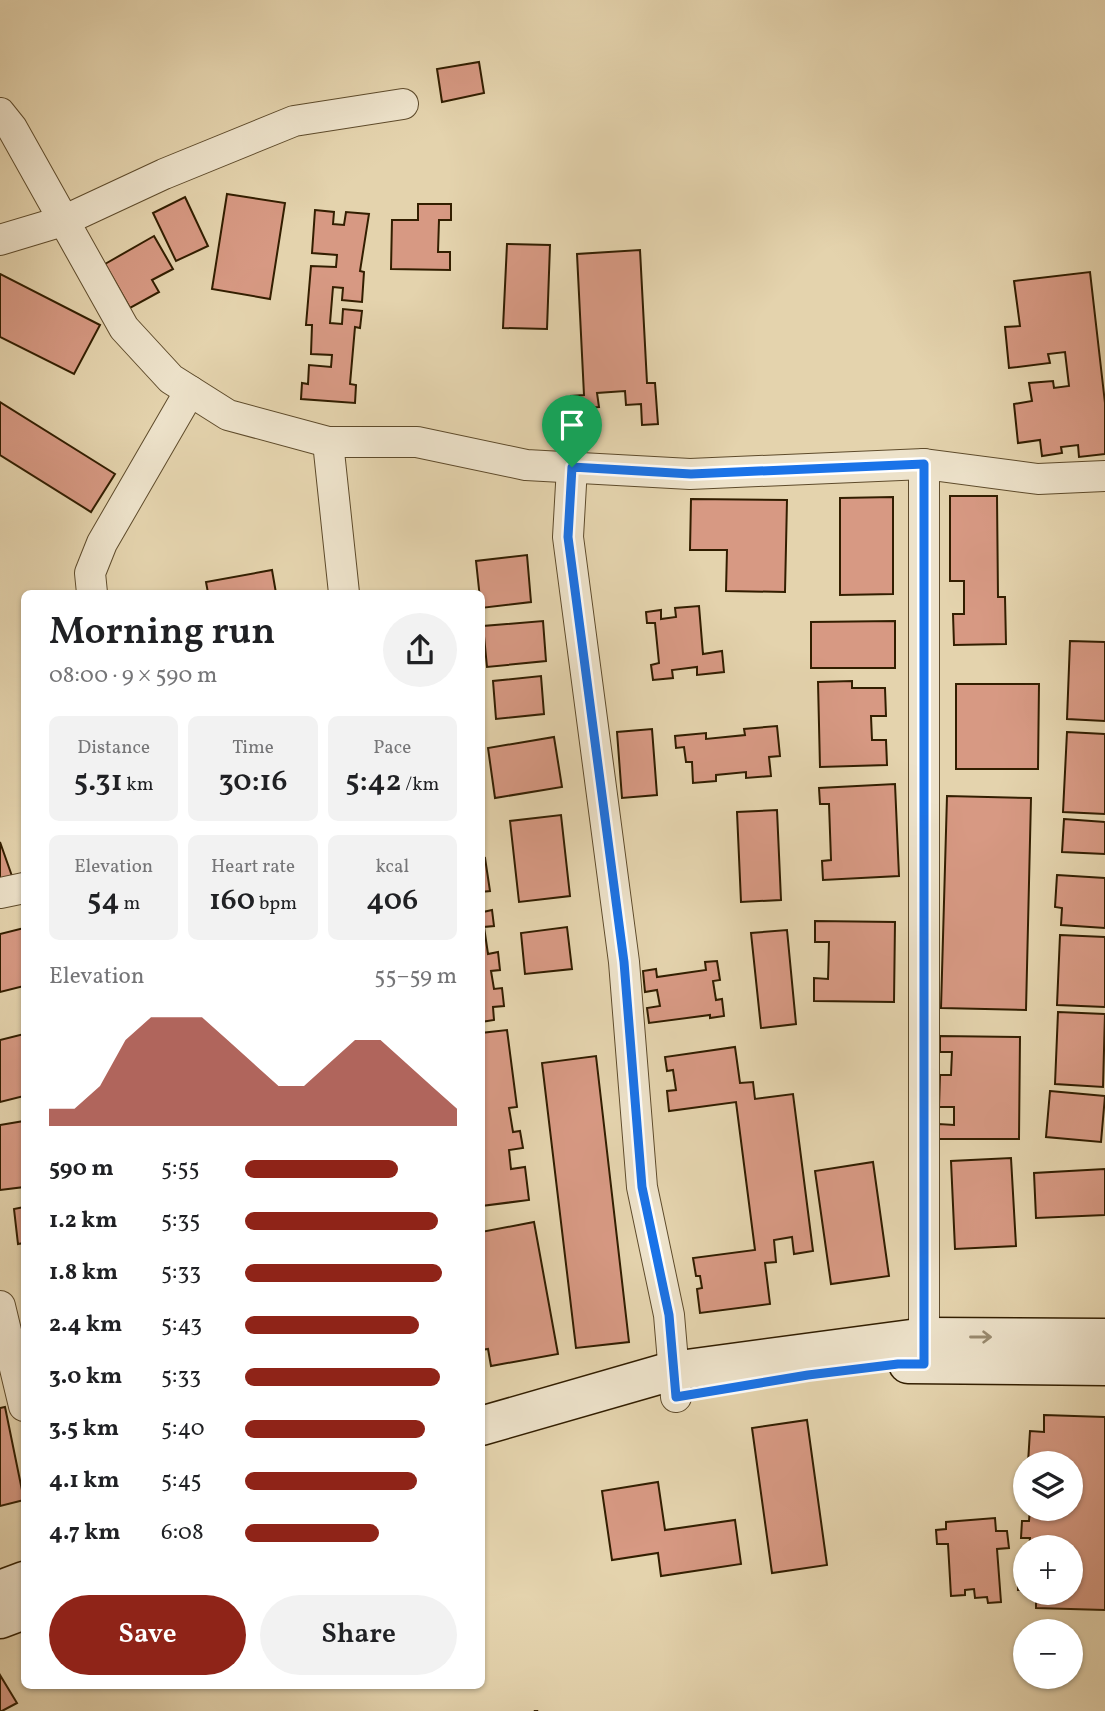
<!DOCTYPE html>
<html lang="en">
<head>
<meta charset="utf-8">
<style>
	:root { --surface:#fff; --page:#f2f2f2; --text:#202124; --muted:#757577; --accent:#8f2418 }
	body { margin:0; font-family:Vollkorn,serif; background:var(--page); color:var(--text); height:100vh; display:flex; flex-direction:column; font-size:26px; white-space:nowrap }
	* { box-sizing:border-box; margin:0 }
	p { font-size:23px; color:var(--muted) }
	.icon { flex:none; width:38px; height:38px; fill:none; stroke:currentColor; stroke-width:2; stroke-linecap:round; stroke-linejoin:round }
	.map { position:relative; flex:1; overflow:hidden }
	.sheet { position:absolute; left:21px; top:590px; width:464px; height:1099px; display:flex; flex-direction:column; background:var(--surface); border-radius:10px; box-shadow:0 2px 5px #0004 }
	.sheet>* { flex:none }
	.fabs { position:absolute; left:1013px; top:1451px; display:grid; gap:14px }
	.fabs a { display:grid; place-items:center; width:70px; height:70px; border-radius:50%; background:var(--surface); box-shadow:0 2px 5px #0004; font-size:35px }
	.pin { position:absolute; display:grid; place-items:center; width:60px; height:60px; color:#fff; margin:-72px -30px; border-radius:50% 50% 50% 0; rotate:-45deg; box-shadow:0 0 7px #0007 }
	.pin .icon { rotate:45deg }
	.round { display:grid; place-items:center; flex:none; width:74px; height:74px; border-radius:37px; background:var(--page) }
	.summary { display:flex; align-items:center; justify-content:space-between; height:119px; padding:0 28px }
	h1 { font-size:38px; font-weight:600; line-height:52px }
	.metrics { display:grid; grid-template-columns:repeat(3,1fr); gap:10px; height:119px; padding:7px 28px }
	.metrics div { display:grid; align-content:center; border-radius:10px; background:var(--page); text-align:center }
	.metrics b { font-size:30px; font-weight:600 }
	.metrics small { font-size:19px; font-weight:400 }
	.metrics p { font-size:19px }
	.chart { height:196px; padding:14px 28px }
	.chart p { display:flex; justify-content:space-between }
	.chart svg { width:100%; height:126px; margin-top:7px; fill:var(--accent); opacity:.7 }
	.primary-button { display:flex; gap:14px; margin-top:auto; padding:14px 28px }
	.primary-button a { flex:1; height:80px; border-radius:42px; background:var(--accent); color:#fff; font-size:28px; font-weight:600; line-height:80px; text-align:center }
	.primary-button a+a { background:var(--page); color:var(--text) }
	ul { padding:0 28px; list-style:none; font-size:23px }
	li { display:grid; grid-template-columns:112px 84px 1fr; align-items:center; height:52px }
	li i { height:18px; border-radius:9px; background:var(--accent) }
	.map>svg:first-child { display:block }
	.building { fill:#d79983; stroke:#321e00; stroke-width:2 }
	.lines { fill:none; stroke-linecap:round; stroke-linejoin:round }
	.street-casing { stroke:#5e4b2b; stroke-width:32 }
	.secondary-casing { stroke:#321e00; stroke-width:41 }
	.path { stroke:#321e00; stroke-width:4.5; stroke-dasharray:2 3.5; stroke-linecap:butt }
	.street { stroke:#ede2ca; stroke-width:30 }
	.secondary { stroke:#ede2ca; stroke-width:38 }
	.oneway { stroke:#998a6f }
	.route-casing { stroke:#fff; stroke-width:14 }
	.route { stroke:#1a73e8; stroke-width:9 }
</style>
</head>
<body>
<div class="map">
<svg width="1105" height="1711" viewBox="0 0 1105 1711">
	<rect width="100%" height="100%" fill="#e4d3ad"/>
	<filter id="stains"><feTurbulence type="fractalNoise" baseFrequency=".00286" numOctaves="4"/><feColorMatrix values="0 0 0 0 .2 0 0 0 0 .09 0 0 0 0 .02 0 0 0 .5 -.17"/></filter>
	<radialGradient id="worn" r=".72"><stop offset=".6" stop-color="#630" stop-opacity="0"/><stop offset="1" stop-color="#630" stop-opacity=".3"/></radialGradient>
	<g class="building">
		<path d="M479,62L484,93L442,102L437,69Z"/>
		<path d="M227,194L285,203L270,299L212,289Z"/>
		<path d="M185,197L208,246L176,261L153,213Z"/>
		<path d="M418,204H451V220H439L438,252H450V270L391,269L392,220H418Z"/>
		<path d="M315,210L334,212L333,224L344,225L346,212L369,214L360,271L364,272L362,302L342,300L343,288L333,287L330,323L342,324L343,309L362,311L360,328L355,327L350,384L356,385L355,403L301,399L302,383L308,384L309,365L331,367L332,355L311,354L312,325H306L311,266L336,267L337,255L312,253Z"/>
		<path d="M154,236L173,269L152,280L159,292L130,308L105,264Z"/>
		<path d="M507,244L550,245L547,329L503,328Z"/>
		<path d="M640,250L647,383H655L658,424L642,425L641,404L626,405L625,391L597,393L599,407L585,408L586,425L573,426L571,396L584,395L577,254Z"/>
		<path d="M1090,272L1105,403V454L1079,457L1078,445L1061,447L1062,453L1042,456L1040,440L1018,443L1014,404L1032,401L1029,383L1053,381L1054,388L1069,386L1065,352L1048,354L1050,363L1009,368L1005,327L1020,326L1014,281Z"/>
		<path d="M0,274L100,325L74,374L0,337Z"/>
		<path d="M0,402L115,474L91,512L0,455Z"/>
		<path d="M950,496H997L998,597H1005L1006,644L954,645L953,614H964V581H950Z"/>
		<path d="M893,497V594L840,595V498Z"/>
		<path d="M691,499L787,500L785,592L726,591L727,550H690Z"/>
		<path d="M527,555L531,602L481,608L476,561Z"/>
		<path d="M272,570L276,593H208L206,582Z"/>
		<path d="M699,606L703,654L722,651L724,672L697,675V667L672,670L673,678L653,680L651,665L659,663L655,623H647L646,612L661,610V619L676,617L675,608Z"/>
		<path d="M543,621L546,661L487,667L483,626Z"/>
		<path d="M895,621V668H811V622Z"/>
		<path d="M1070,641L1105,642V721L1067,719Z"/>
		<path d="M541,676L544,714L496,719L493,681Z"/>
		<path d="M852,681V688H885L886,716H871L872,740H886L887,765L820,767L818,682Z"/>
		<path d="M956,684H1039L1038,769H956Z"/>
		<path d="M777,726L780,756L769,757L771,776L746,778V772L716,775V781L693,783L692,762H686L684,747L676,748L675,736L706,733V739L745,735L744,729Z"/>
		<path d="M652,729L657,795L622,798L617,732Z"/>
		<path d="M1067,732L1105,734V814L1063,812Z"/>
		<path d="M554,737L562,787L495,798L488,748Z"/>
		<path d="M895,784L899,876L823,880L822,861L831,860L829,804H820L819,788Z"/>
		<path d="M947,796L1031,798L1026,1010L941,1008Z"/>
		<path d="M777,810L781,900L741,902L737,812Z"/>
		<path d="M561,815L570,896L519,902L510,821Z"/>
		<path d="M1064,819L1105,822V854L1062,852Z"/>
		<path d="M0,842L13,879L0,882Z"/>
		<path d="M485,858L490,891L481,892V859Z"/>
		<path d="M1057,875L1105,878V928L1061,925L1062,908L1055,907Z"/>
		<path d="M481,902L483,912L492,910L494,926L484,927L488,954L498,952L500,970L491,971L494,989L502,988L504,1006L493,1007L494,1020L481,1022Z"/>
		<path d="M815,921L895,922L894,1002L814,1001V978L828,979L829,942H815Z"/>
		<path d="M567,927L572,969L525,974L521,933Z"/>
		<path d="M24,928V986L0,992V934Z"/>
		<path d="M787,930L796,1024L761,1028L751,933Z"/>
		<path d="M1060,935L1105,937V1007L1057,1005Z"/>
		<path d="M717,961L720,980L713,981L716,1000L722,999L724,1016L710,1018V1015L649,1023L647,1008L660,1006L657,990L645,992L643,971L656,969L657,977L706,970L705,962Z"/>
		<path d="M1058,1012L1105,1014L1103,1087L1055,1084Z"/>
		<path d="M507,1030L517,1107L509,1108L513,1132L520,1131L523,1148L509,1150L511,1169L525,1167L529,1200L481,1206V1033Z"/>
		<path d="M24,1034V1096L0,1102V1040Z"/>
		<path d="M940,1036L1020,1037L1019,1139H939V1124L954,1125V1107H939L940,1075H951L952,1052H940Z"/>
		<path d="M735,1047L740,1083L753,1082L755,1099L793,1094L813,1251L794,1254L792,1237L774,1240L776,1262L765,1263L770,1304L700,1313L697,1289L702,1288L700,1276H696L693,1258L755,1250L736,1102L669,1111L667,1091L676,1090L673,1070L667,1071L665,1057Z"/>
		<path d="M596,1056L629,1342L576,1348L542,1063Z"/>
		<path d="M1050,1091L1105,1096L1101,1142L1046,1137Z"/>
		<path d="M24,1121V1187L0,1190V1125Z"/>
		<path d="M1011,1158L1016,1246L955,1249L951,1161Z"/>
		<path d="M873,1162L889,1276L831,1284L815,1171Z"/>
		<path d="M1105,1169V1215L1036,1218L1034,1173Z"/>
		<path d="M24,1207V1247V1243L18,1244L14,1209Z"/>
		<path d="M534,1222L558,1354L491,1366L488,1349L481,1350V1232Z"/>
		<path d="M5,1407L24,1500L0,1506V1408Z"/>
		<path d="M1044,1415L1105,1417V1610L1036,1608V1592H1071V1547H1029L1030,1538H1021L1022,1521H1029L1030,1508H1071V1463H1028L1030,1431L1044,1432Z"/>
		<path d="M807,1420L827,1565L772,1573L752,1428Z"/>
		<path d="M658,1482L665,1530L735,1520L741,1564L661,1576L658,1553L612,1560L602,1491Z"/>
		<path d="M995,1518L996,1531H1007L1009,1548L997,1549L1001,1602L988,1603L987,1597L975,1598L974,1589L965,1590V1595L951,1596L948,1544H937L936,1530L946,1529V1522Z"/>
		<path d="M1019,1561L1026,1562V1590H1018Z"/>
		<path d="M0,1675L17,1703L2,1711H0Z"/>
	</g>
	<g class="lines">
		<g class="street-casing">
			<g id="street">
				<path d="M0,113L12,128L124,328L171,379L228,415L328,442H417L526,465L690,474L924,464L1038,479L1105,476"/>
				<path d="M0,240L63,221L164,174L294,121L403,104"/>
				<path d="M328,442L344,593"/>
				<path d="M924,464V1356"/>
				<path d="M572,467L568,537L624,962L642,1187L669,1315L676,1397"/>
				<path d="M92,593L90,573L102,543L190,391"/>
				<path d="M0,893L24,888"/>
				<path d="M0,1306L24,1406"/>
			</g>
		</g>
		<g class="secondary-casing">
			<g id="secondary">
				<path d="M908,1364L1105,1366"/>
				<path d="M481,1426L672,1371L926,1337L1105,1338"/>
				<path d="M0,1590L24,1581"/>
				<path d="M0,1619L24,1610"/>
			</g>
		</g>
		<path class="path" d="M536,1711V1710"/>
		<use href="#street" class="street"/>
		<use href="#secondary" class="secondary"/>
	</g>
	<defs><path id="oneway-shaft" d="M-6 0H5M1.5-3L5.5 0L1.5 3" fill="none" stroke-width="1.6" stroke-linecap="round" stroke-linejoin="round" transform="scale(1.75)"/></defs>
	<use class="oneway" href="#oneway-shaft" transform="translate(981 1337)"/>
	<g class="lines">
		<g class="route-casing">
			<path id="route" d="M924,464V1364H898L808,1375L676,1397L669,1315L642,1187L624,962L568,537L572,467L691,474Z"/>
		</g>
		<use href="#route" class="route"/>
	</g>
	<rect width="100%" height="100%" filter="url(#stains)"/>
	<rect width="100%" height="100%" fill="url(#worn)"/>
</svg>
<div class="fabs">
<a><svg class="icon" aria-label="layers" viewBox="0 0 24 24"><path d="M12 4l9 5-9 5-9-5zM3 14l9 5 9-5"/></svg></a>
<a>+</a>
<a>−</a>
</div>
<div class="pin" style="left:572px;top:467px;background:#1e9e55"><svg class="icon" aria-label="arrive" viewBox="0 0 24 24"><path d="M6 21V4h12l-3 4 3 4H6"/></svg></div>
<section class="sheet">
<div class="summary"><div><h1>Morning run</h1><p>08:00 · 9 × 590 m</p></div><a class="round"><svg class="icon" aria-label="share" viewBox="0 0 24 24"><path d="M12 15V3M7 8l5-5 5 5M5 13v7h14v-7"/></svg></a></div>
<div class="metrics">
<div><p>Distance</p><b>5.31<small> km</small></b></div>
<div><p>Time</p><b>30:16</b></div>
<div><p>Pace</p><b>5:42<small> /km</small></b></div>
</div>
<div class="metrics">
<div><p>Elevation</p><b>54<small> m</small></b></div>
<div><p>Heart rate</p><b>160<small> bpm</small></b></div>
<div><p>kcal</p><b>406</b></div>
</div>
<div class="chart"><p><span>Elevation</span>55–59 m</p>
<svg viewBox="0 0 160 44" preserveAspectRatio="none"><path d="M0 44V38L10 38L20 30L30 14L40 6L50 6L60 6L70 14L80 22L90 30L100 30L110 22L120 14L130 14L140 22L150 30L160 38V44z"/></svg>
</div>
<ul>
<li><b>590 m</b>5:55<i style="width:72%"></i></li>
<li><b>1.2 km</b>5:35<i style="width:91%"></i></li>
<li><b>1.8 km</b>5:33<i style="width:93%"></i></li>
<li><b>2.4 km</b>5:43<i style="width:82%"></i></li>
<li><b>3.0 km</b>5:33<i style="width:92%"></i></li>
<li><b>3.5 km</b>5:40<i style="width:85%"></i></li>
<li><b>4.1 km</b>5:45<i style="width:81%"></i></li>
<li><b>4.7 km</b>6:08<i style="width:63%"></i></li>
</ul>
<div class="primary-button"><a>Save</a><a>Share</a></div>
</section>
</div>
</body>
</html>
